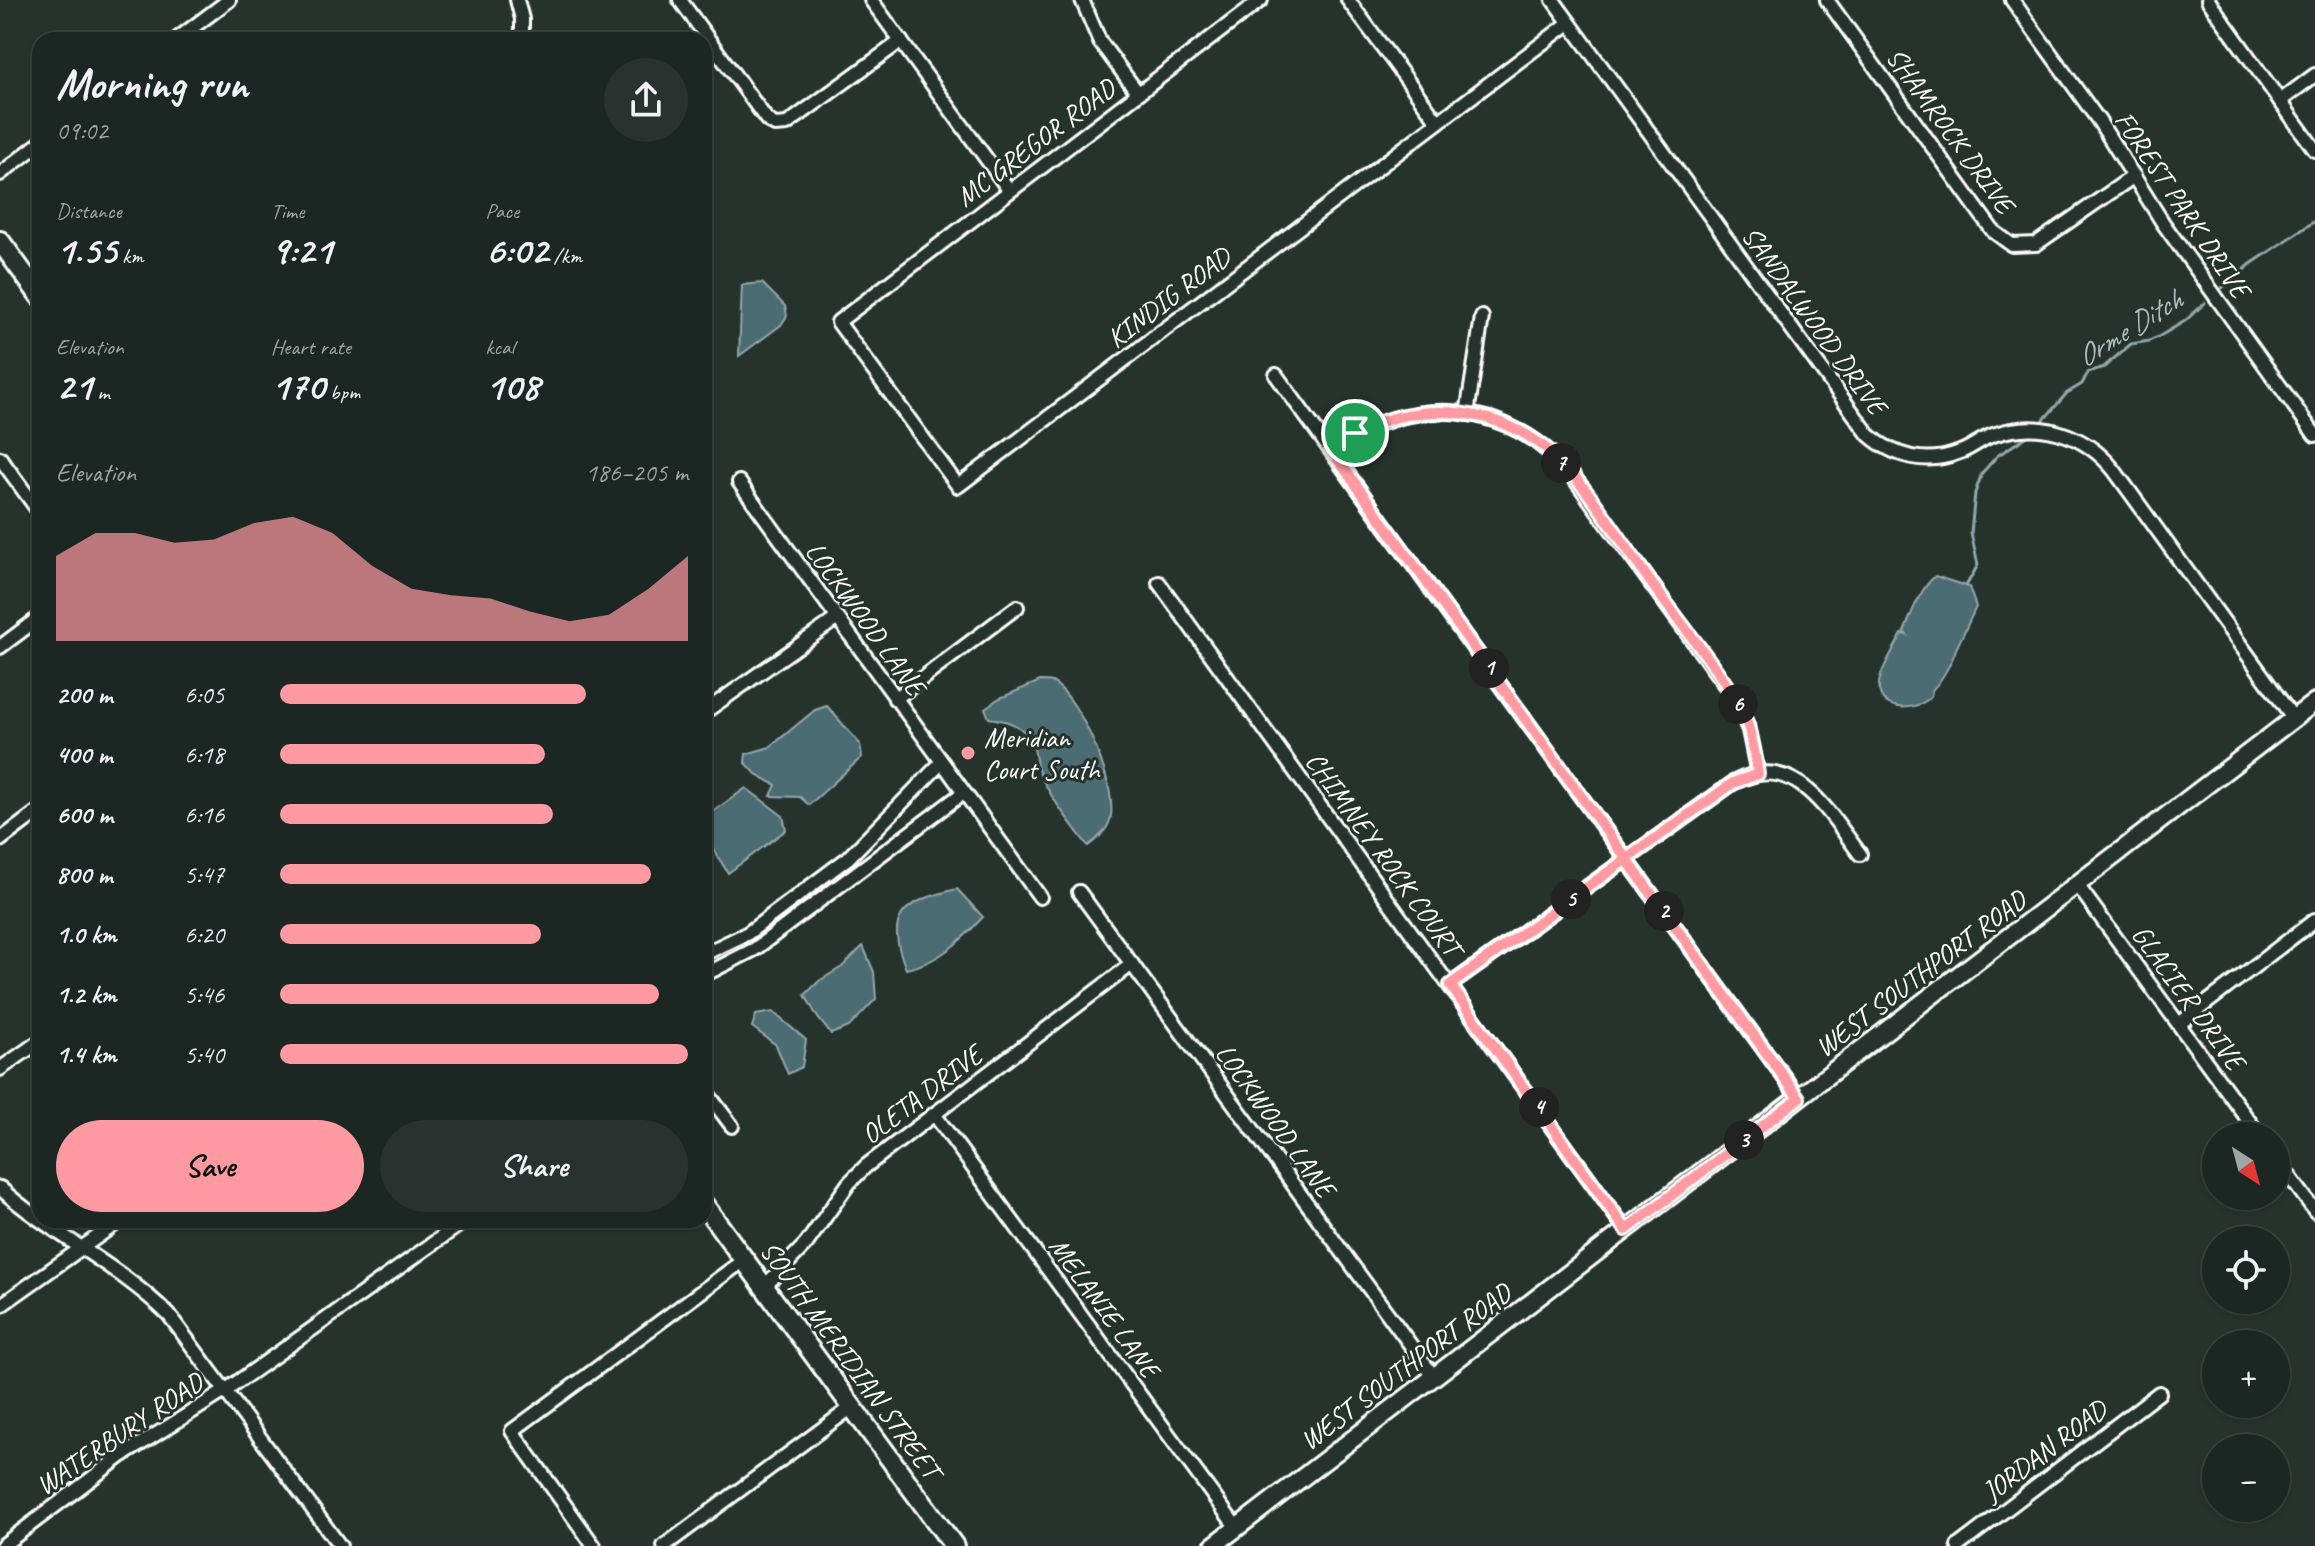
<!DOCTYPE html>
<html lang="en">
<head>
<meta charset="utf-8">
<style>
	:root { --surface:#1c2622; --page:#29322f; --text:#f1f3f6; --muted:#a0a5a5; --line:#3a4340; --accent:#ff9aa2 }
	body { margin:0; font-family:Caveat,sans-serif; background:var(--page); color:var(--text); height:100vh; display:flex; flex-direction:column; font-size:30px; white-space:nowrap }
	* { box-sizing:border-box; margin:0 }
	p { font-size:26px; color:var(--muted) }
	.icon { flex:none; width:44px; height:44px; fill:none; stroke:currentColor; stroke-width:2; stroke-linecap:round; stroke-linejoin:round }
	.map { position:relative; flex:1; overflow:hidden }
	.side { position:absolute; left:32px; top:32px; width:680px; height:1196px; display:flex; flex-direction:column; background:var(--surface); border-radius:24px; box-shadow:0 2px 6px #0004,0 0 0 2px var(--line) }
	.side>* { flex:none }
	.needle { width:52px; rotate:144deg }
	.tools { position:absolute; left:2202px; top:1122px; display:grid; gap:16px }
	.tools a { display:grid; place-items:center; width:88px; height:88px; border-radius:50%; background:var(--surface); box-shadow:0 2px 6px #0004,0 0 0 2px var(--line); font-size:40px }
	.pin { position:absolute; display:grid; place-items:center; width:68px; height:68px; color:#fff; margin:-34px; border:4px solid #fff; border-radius:50%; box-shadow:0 2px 8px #0007 }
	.km { position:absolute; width:40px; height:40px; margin:-20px; border-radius:50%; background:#222; color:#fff; font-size:22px; line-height:40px; text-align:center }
	.round { display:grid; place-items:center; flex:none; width:84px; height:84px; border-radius:42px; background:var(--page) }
	.headline { display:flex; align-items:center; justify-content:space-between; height:136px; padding:0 24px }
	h1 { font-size:44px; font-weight:700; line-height:60px }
	.metrics { display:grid; grid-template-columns:repeat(3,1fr); gap:12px; height:136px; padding:8px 24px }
	.metrics div { display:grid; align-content:center }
	.metrics b { font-size:40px; font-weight:700 }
	.metrics small { font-size:22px; font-weight:400 }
	.metrics p { font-size:22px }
	.chart { height:224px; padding:16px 24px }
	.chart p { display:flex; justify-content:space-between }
	.chart svg { width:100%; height:144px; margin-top:8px; fill:var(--accent); opacity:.7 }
	.action { display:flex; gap:16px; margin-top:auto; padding:16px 24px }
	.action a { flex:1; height:92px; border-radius:48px; background:var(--accent); color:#111; font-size:32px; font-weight:700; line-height:92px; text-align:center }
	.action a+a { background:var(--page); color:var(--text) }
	ul { padding:0 24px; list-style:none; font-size:26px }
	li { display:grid; grid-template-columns:128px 96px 1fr; align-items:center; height:60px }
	li i { height:20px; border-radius:10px; background:var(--accent) }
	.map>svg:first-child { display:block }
	.water { fill:#4c6c73; stroke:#94a7ab; stroke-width:2 }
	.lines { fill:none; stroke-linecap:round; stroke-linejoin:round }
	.stream { stroke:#94a7ab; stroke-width:3 }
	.street-casing { stroke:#fff; stroke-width:18 }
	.secondary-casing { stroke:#fff; stroke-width:22 }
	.primary-casing { stroke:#fff; stroke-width:24 }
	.street { stroke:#26332d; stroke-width:12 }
	.secondary { stroke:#26332d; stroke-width:16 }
	.primary { stroke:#26332d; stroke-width:18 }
	.route-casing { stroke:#fff; stroke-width:16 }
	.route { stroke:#ff9aa2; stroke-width:10 }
	.poi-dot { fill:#ff9aa2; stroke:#26332d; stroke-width:3 }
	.labels { text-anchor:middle; stroke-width:6; stroke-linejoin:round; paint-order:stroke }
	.street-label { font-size:28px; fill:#fff; stroke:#26332d }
	.poi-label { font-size:28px; fill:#fff; stroke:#26332d; text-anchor:start }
	.water-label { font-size:30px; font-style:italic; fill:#aebdc0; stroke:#26332d }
</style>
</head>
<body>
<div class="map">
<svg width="2315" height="1546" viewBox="0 0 2315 1546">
	<rect width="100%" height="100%" fill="#26332d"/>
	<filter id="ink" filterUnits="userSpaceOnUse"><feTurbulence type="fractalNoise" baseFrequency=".0125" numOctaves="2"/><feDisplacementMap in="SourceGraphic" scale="16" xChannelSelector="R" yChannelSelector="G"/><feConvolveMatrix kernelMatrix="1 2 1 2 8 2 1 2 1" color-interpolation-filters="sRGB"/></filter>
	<g filter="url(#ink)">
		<g class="water">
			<path d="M762,283L785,306L787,316L781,325L739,356L742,285Z"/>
			<path d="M1935,576L1969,587L1976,607L1956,649C1953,660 1941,682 1932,690L1931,697C1910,716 1869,709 1881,675C1886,661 1895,647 1902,634L1907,635L1904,632C1912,613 1919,590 1935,576Z"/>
			<path d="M1040,681C1043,681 1049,681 1052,682C1080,696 1122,795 1109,823C1105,833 1096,840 1088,846C1070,822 1051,799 1039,772C1034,760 1037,746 1028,736C1018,723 1003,720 989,718L985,708L998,699Z"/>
			<path d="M827,706L860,744L862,757L809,805L800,797L771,796L776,785L756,774L745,762L746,754L770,747L815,710Z"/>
			<path d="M746,788L783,816L786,830L728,873L710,844L704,818Z"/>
			<path d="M957,889L983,917C961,941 938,963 906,969C883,912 905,902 957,889Z"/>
			<path d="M863,946L874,972L876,999L849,1027L831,1034L818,1018L805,995L819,981L842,967Z"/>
			<path d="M773,1012L806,1040L802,1067L788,1074L776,1045L752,1027L756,1015Z"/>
		</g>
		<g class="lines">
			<g class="stream">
				<path d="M2222,288L2251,264L2315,221"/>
				<path d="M2041,423L2067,393L2082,384L2088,372L2104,367L2131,344L2149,341L2160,336L2185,321L2205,303"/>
				<path d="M1966,586L1978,565L1971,533L1975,493L1982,473L1997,456L2032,433"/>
			</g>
			<g class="street-casing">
				<g id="street">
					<path d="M517,0L522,19V40"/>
					<path d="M680,0L767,120L775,125L787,124L901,41"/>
					<path d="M871,0L1009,190"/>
					<path d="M1082,0L1100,42L1138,93"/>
					<path d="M1261,0L838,322L958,486L1569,23"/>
					<path d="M1348,0L1438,122"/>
					<path d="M1553,0L1869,435C1895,458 1928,465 1960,452C1972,448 1981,439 1993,435C2038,419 2084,433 2114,470L2294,719"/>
					<path d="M1827,0L1993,231L2012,245L2036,244L2134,176"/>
					<path d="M2012,0L2099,121L2163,223L2315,435"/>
					<path d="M2208,0L2315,150"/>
					<path d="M176,40L229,0"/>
					<path d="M2280,101L2315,75"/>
					<path d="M0,174L40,143"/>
					<path d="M1276,375L1799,1098"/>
					<path d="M1467,414L1482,317"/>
					<path d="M1331,450C1410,393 1511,398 1574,478L1736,700L1749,730L1758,774"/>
					<path d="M0,458L40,513"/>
					<path d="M739,482L1040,897"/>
					<path d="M1159,583L1626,1230"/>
					<path d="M0,647L40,617"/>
					<path d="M895,699L1017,607"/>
					<path d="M709,709L836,619"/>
					<path d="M0,840L40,810"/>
					<path d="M2078,886L2260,1136"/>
					<path d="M1079,892L1434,1377"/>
					<path d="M704,954L748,933L848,858L941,763"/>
					<path d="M704,975L755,949L963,793"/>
					<path d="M1450,985L1733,783C1795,749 1828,812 1860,854"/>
					<path d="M2179,1024L2315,920"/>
					<path d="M0,1069L40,1041"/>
					<path d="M704,1089L732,1126"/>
					<path d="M934,1114L1237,1528"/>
					<path d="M2276,1158L2315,1211"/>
					<path d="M0,1188C52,1235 119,1265 169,1315L340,1546"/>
					<path d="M764,1287L806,1244L849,1183L866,1166L1132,964"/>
					<path d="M0,1306L121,1220"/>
					<path d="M2,1546L120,1457L225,1391L466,1220"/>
					<path d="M594,1546L512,1431L744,1260"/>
					<path d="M664,1546L852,1407"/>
					<path d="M1958,1546L2159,1393"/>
				</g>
			</g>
			<g class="secondary-casing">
				<path id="secondary" d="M1213,1546L2315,702"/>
			</g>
			<g class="primary-casing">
				<g id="primary">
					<path d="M0,241L40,296"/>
					<path d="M704,1205L954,1546"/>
				</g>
			</g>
			<use href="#street" class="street"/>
			<use href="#secondary" class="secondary"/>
			<use href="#primary" class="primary"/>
		</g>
	</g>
	<g class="lines" filter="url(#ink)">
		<g class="route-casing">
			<path id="route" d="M1355,433L1331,450C1487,666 1643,882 1799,1098L1626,1230L1450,985L1733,783L1758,774C1755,756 1753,738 1746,721C1730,681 1683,627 1657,591C1627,550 1593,493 1558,459C1503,406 1422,399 1355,433"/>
		</g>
		<use href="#route" class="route"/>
	</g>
	<circle class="poi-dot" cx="968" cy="753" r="8"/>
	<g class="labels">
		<g class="street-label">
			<text transform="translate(1951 130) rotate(54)" y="10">SHAMROCK DRIVE</text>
			<text transform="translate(1035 142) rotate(-37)" y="10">MC GREGOR ROAD</text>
			<text transform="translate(2183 204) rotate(56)" y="10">FOREST PARK DRIVE</text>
			<text transform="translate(1168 297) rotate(-37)" y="10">KINDIG ROAD</text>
			<text transform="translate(1815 320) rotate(54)" y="10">SANDALWOOD DRIVE</text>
			<text transform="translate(866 618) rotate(54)" y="10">LOCKWOOD LANE</text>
			<text transform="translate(1384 853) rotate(54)" y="10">CHIMNEY ROCK COURT</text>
			<text transform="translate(1920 973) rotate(-37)" y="10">WEST SOUTHPORT ROAD</text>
			<text transform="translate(2189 997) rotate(54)" y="10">GLACIER DRIVE</text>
			<text transform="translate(921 1094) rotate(-37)" y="10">OLETA DRIVE</text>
			<text transform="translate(1276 1120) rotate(54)" y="10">LOCKWOOD LANE</text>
			<text transform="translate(1105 1307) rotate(54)" y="10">MELANIE LANE</text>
			<text transform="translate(851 1359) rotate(54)" y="10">SOUTH MERIDIAN STREET</text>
			<text transform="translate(1405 1366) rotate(-37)" y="10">WEST SOUTHPORT ROAD</text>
			<text transform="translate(119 1433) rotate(-34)" y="10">WATERBURY ROAD</text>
			<text transform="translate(2044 1450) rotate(-37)" y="10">JORDAN ROAD</text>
		</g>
		<g class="poi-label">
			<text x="984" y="747">Meridian<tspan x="984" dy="32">Court South</tspan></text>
		</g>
		<g class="water-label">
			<text transform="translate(2129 328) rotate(-32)" y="10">Orme Ditch</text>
		</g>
	</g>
</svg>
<div class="tools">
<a><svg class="needle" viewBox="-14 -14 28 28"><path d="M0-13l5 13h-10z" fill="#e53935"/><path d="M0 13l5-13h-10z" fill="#a0a5a5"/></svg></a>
<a><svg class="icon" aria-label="locate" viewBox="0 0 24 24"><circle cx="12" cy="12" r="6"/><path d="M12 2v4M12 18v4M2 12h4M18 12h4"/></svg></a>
<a>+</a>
<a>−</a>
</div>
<div class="pin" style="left:1355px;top:433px;background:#1e9e55"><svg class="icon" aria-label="arrive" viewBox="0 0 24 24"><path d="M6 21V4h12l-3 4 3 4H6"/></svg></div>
<b class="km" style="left:1489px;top:668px">1</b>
<b class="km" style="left:1664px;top:911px">2</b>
<b class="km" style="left:1744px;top:1140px">3</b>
<b class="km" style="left:1539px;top:1107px">4</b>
<b class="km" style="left:1571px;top:899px">5</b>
<b class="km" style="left:1738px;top:704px">6</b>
<b class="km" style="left:1561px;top:463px">7</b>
<section class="side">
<div class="headline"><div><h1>Morning run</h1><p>09:02</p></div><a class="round"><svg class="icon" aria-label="share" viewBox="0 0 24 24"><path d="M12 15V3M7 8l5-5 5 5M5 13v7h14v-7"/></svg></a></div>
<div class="metrics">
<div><p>Distance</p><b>1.55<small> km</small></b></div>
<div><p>Time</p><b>9:21</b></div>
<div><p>Pace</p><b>6:02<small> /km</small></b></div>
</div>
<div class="metrics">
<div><p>Elevation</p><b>21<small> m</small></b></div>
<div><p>Heart rate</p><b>170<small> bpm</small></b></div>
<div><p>kcal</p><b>108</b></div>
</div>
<div class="chart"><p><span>Elevation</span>186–205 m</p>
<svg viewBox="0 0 160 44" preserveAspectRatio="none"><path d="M0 44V18L10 11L20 11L30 14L40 13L50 8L60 6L70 11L80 21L90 28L100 30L110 31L120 35L130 38L140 36L150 28L160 18V44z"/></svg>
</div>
<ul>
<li><b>200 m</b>6:05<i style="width:75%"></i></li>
<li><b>400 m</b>6:18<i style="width:65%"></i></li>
<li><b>600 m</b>6:16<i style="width:67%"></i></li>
<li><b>800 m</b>5:47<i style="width:91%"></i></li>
<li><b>1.0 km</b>6:20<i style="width:64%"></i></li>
<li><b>1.2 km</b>5:46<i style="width:93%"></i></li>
<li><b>1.4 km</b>5:40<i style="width:100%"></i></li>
</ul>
<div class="action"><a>Save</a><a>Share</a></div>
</section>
</div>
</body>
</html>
